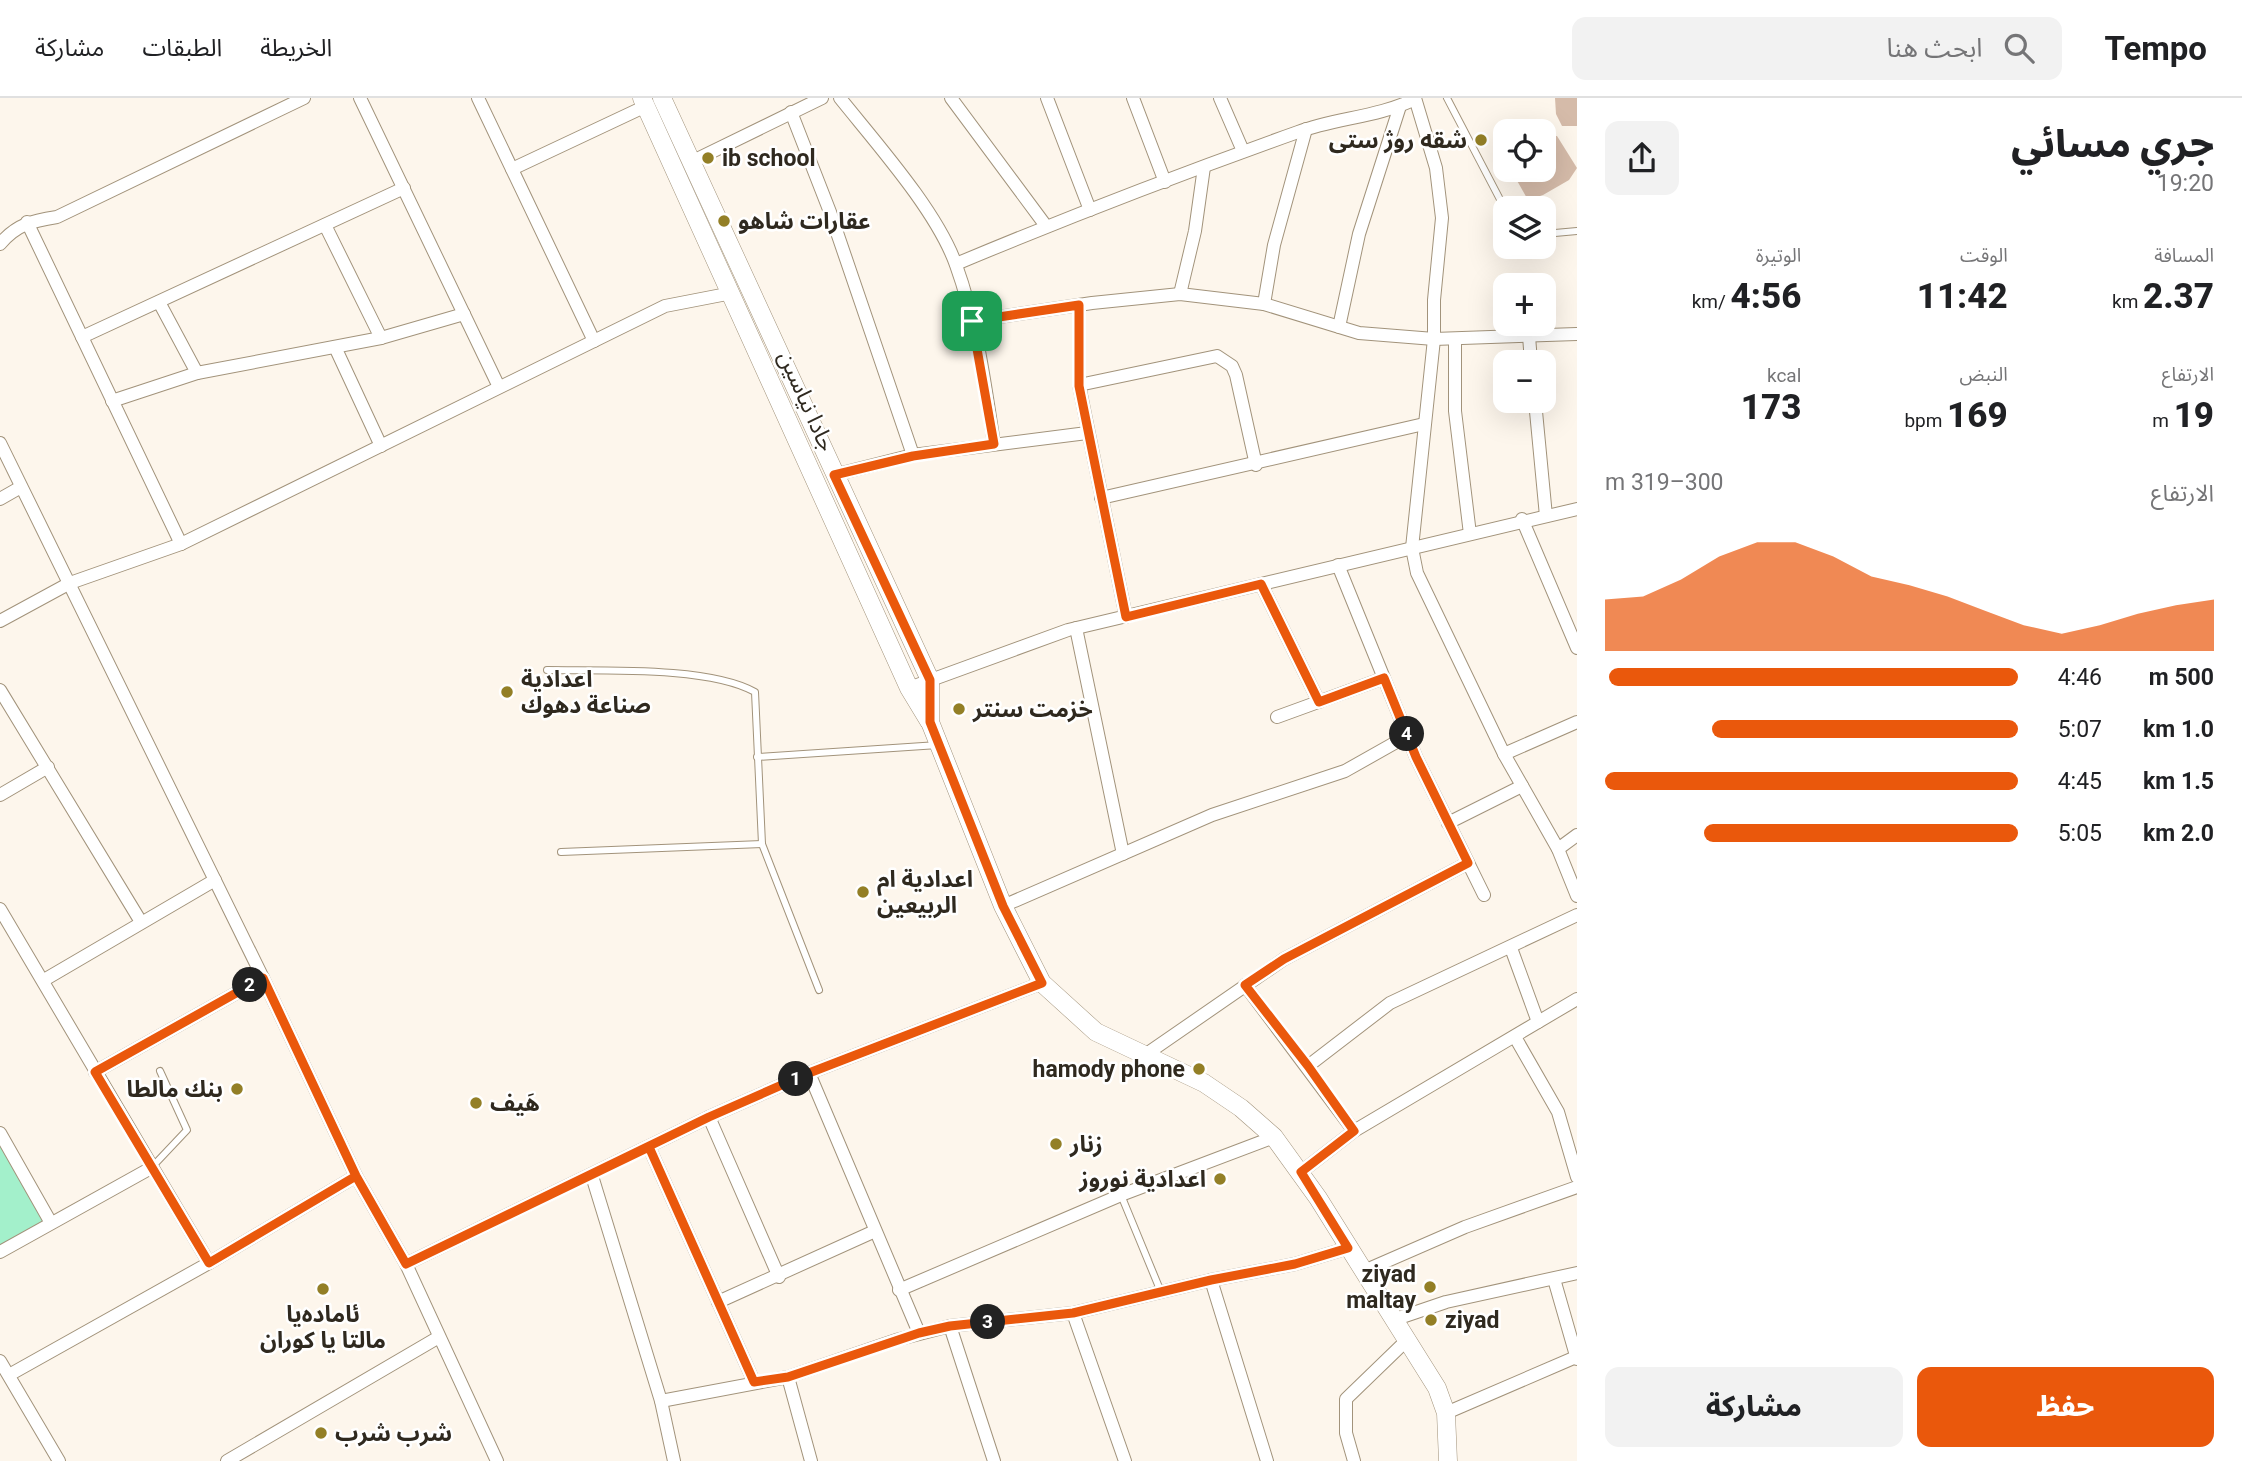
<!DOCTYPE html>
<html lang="ar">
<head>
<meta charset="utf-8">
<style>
	:root { --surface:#fff; --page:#f2f2f2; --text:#202124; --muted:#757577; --line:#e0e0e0; --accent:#ea580c }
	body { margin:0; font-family:Roboto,"Noto Sans Arabic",sans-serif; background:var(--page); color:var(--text); direction:rtl; height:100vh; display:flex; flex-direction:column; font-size:26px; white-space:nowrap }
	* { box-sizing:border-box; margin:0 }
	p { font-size:23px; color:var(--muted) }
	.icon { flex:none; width:38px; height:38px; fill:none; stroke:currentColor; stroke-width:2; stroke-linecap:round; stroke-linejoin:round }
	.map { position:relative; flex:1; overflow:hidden; direction:ltr }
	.details { display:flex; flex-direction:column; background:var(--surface); width:665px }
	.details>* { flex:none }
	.controls { position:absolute; left:1493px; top:21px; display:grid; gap:14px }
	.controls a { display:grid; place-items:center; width:63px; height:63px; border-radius:14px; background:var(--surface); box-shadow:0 7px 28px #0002; font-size:35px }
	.pin { position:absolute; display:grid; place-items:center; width:60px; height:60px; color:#fff; margin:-30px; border-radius:14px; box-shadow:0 4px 10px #0006 }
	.km { position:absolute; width:35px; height:35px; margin:-18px; border-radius:50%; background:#222; color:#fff; font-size:19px; line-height:35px; text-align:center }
	.round { display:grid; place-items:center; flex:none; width:74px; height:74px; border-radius:14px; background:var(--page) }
	.overview { display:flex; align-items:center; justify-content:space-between; height:119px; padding:0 28px }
	h1 { font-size:38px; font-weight:800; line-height:52px }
	.stats { display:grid; grid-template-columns:repeat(3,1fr); gap:10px; height:119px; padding:7px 28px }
	.stats div { display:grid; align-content:center }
	.stats b { font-size:35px; font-weight:800 }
	.stats small { font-size:19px; font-weight:400 }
	.stats p { font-size:19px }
	.chart { height:196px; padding:14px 28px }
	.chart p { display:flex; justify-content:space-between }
	.chart svg { width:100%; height:126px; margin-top:7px; fill:var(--accent); opacity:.7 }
	.button { display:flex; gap:14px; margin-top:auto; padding:14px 28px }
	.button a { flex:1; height:80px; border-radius:14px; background:var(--accent); color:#fff; font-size:28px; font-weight:800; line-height:80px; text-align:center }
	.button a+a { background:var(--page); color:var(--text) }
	ul { padding:0 28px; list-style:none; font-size:23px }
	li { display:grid; grid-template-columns:112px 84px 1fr; align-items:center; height:52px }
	li i { height:18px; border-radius:9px; background:var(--accent) }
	header { display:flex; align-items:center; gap:42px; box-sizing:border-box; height:98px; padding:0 35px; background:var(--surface); border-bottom:2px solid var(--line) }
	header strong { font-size:33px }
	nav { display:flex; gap:38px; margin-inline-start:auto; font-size:24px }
	.search { width:490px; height:63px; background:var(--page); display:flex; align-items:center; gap:18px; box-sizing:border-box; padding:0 24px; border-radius:14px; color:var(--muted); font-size:26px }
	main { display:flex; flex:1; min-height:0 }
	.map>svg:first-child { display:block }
	.green { fill:#a3f0cb }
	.building { fill:#d5bba9 }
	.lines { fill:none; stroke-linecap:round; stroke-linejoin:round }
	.lane-casing { stroke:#a2937b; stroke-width:8 }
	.street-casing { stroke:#a2937b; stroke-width:14 }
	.secondary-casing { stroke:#a2937b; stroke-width:19 }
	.lane { stroke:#fff; stroke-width:6 }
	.street { stroke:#fff; stroke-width:12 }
	.secondary { stroke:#fff; stroke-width:18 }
	.route-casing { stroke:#fff; stroke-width:14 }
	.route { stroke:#ea580c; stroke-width:9 }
	.poi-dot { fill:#937f26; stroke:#fff; stroke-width:2.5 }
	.labels { text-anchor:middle; stroke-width:5; stroke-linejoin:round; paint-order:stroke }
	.poi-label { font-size:23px; font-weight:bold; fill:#2f291f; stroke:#fff; text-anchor:start }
	.street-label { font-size:23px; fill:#2f291f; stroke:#fff }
</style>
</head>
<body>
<header>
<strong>Tempo</strong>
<div class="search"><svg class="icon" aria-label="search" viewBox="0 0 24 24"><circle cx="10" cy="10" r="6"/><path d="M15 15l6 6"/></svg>ابحث هنا</div>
<nav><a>الخريطة</a><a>الطبقات</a><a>مشاركة</a></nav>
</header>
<main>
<section class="details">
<div class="overview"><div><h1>جري مسائي</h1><p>19:20</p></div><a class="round"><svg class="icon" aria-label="share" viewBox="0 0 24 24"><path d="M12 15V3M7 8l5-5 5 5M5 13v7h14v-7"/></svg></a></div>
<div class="stats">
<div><p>المسافة</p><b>2.37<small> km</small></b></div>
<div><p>الوقت</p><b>11:42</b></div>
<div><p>الوتيرة</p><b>4:56<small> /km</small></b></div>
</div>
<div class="stats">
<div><p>الارتفاع</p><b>19<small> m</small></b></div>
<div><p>النبض</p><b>169<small> bpm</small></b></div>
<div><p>kcal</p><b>173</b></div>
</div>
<div class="chart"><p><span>الارتفاع</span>300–319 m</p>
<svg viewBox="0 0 160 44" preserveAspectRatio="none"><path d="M0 44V26L10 25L20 19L30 11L40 6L50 6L60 11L70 18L80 21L90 25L100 30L110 35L120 38L130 35L140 31L150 28L160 26V44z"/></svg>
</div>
<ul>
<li><b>500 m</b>4:46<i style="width:99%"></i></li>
<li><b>1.0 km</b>5:07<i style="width:74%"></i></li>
<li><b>1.5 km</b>4:45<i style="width:100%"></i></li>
<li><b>2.0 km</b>5:05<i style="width:76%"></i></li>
</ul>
<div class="button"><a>حفظ</a><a>مشاركة</a></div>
</section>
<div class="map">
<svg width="1577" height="1363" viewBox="0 0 1577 1363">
	<rect width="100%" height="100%" fill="#fdf6ec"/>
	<path class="green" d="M0,1035L51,1125L0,1154Z"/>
	<g class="building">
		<path d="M1555,0H1577V28H1562L1556,16Z"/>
		<path d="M1544,38H1557L1577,70L1569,82L1543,97L1528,102L1511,72H1544Z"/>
	</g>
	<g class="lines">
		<g class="lane-casing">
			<g id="lane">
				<path d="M1447,0L1505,111"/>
				<path d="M1544,136L1577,133"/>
				<path d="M547,572C601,573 709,568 755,594L762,746L819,892"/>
				<path d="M757,659L938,647"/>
				<path d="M561,754L762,746"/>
				<path d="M153,1068L187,1032L160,973"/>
				<path d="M1121,1097L1161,1194"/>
			</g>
		</g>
		<g class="street-casing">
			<g id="street">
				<path d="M360,0L499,289"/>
				<path d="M478,0L594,243"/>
				<path d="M840,0C876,45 937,113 956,167C977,225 985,286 994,346"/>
				<path d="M951,0L1046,128"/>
				<path d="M1047,0L1090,112"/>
				<path d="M1133,0L1165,84"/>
				<path d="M1220,0L1243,53"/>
				<path d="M1415,0L1436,70L1442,120L1434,202V241L1412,450L1417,475L1504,656L1558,751L1577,798"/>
				<path d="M791,14L830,114L913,357"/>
				<path d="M691,64L822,0"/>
				<path d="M512,71L646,8"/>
				<path d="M27,124L181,446"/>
				<path d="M325,127L381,240"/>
				<path d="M0,146C17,126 32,123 57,119L304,0"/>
				<path d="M956,166C1068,119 1183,75 1298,34C1336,20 1378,19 1415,1"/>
				<path d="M1180,196L1195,133L1204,69"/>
				<path d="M159,204L197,275"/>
				<path d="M1264,206L1274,147L1306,31"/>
				<path d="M1079,207V287L1126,519"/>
				<path d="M972,223L1092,205L1180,196L1264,206L1359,235L1434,241L1577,236"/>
				<path d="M1339,229L1359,136L1400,8"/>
				<path d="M1529,238L1531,264"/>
				<path d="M82,239L404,90"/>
				<path d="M1455,241V313L1470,436"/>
				<path d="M335,249L381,348"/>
				<path d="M1079,287L1217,258L1232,268L1236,277L1256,367"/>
				<path d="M112,303L197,275L381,240L464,216"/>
				<path d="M1535,303L1546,418"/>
				<path d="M0,345L263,880L356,1078L406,1166L497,1363"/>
				<path d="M834,377L913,357L1087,335"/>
				<path d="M1101,400L1424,326"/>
				<path d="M0,401L21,389"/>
				<path d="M1522,421L1577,550"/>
				<path d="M1338,467L1416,659L1484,797"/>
				<path d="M1261,486L1319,604"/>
				<path d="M0,523L70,485L181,446L665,208L732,195"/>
				<path d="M1076,530L1123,756"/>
				<path d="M909,590L1068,532L1577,411"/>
				<path d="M0,592L141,824"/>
				<path d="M1277,619L1384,580"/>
				<path d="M1504,656L1577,624"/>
				<path d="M0,697L48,669"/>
				<path d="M1448,725L1522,688"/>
				<path d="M1558,751L1577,737"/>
				<path d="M1003,808L1212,717L1345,673L1407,638"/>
				<path d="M0,811L209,1165"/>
				<path d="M1511,850L1538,924"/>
				<path d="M44,882L215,782"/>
				<path d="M1245,887L1354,1033"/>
				<path d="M1515,939L1558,1014L1577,1079"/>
				<path d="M1145,957L1284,861L1468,765"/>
				<path d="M1308,968L1390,905L1577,817"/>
				<path d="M95,974L263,880"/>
				<path d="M809,975L919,1235"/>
				<path d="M709,1019L779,1179"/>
				<path d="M0,1035L51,1125"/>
				<path d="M649,1049L754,1284"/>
				<path d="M1301,1074L1354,1033L1577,901"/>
				<path d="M592,1078L661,1303L674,1363"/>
				<path d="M0,1154L151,1070"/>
				<path d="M406,1166L709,1019L809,975L1042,885"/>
				<path d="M1364,1173L1465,1129L1577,1089"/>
				<path d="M1554,1181L1577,1261"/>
				<path d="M1211,1182L1267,1363"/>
				<path d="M899,1192L1121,1097L1274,1039"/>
				<path d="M718,1204L875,1133"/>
				<path d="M1073,1215L1125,1363"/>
				<path d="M1393,1222L1446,1204L1577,1175"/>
				<path d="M950,1228L994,1363"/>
				<path d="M0,1263L59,1363"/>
				<path d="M9,1277L209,1165L356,1078"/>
				<path d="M788,1279L811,1363"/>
				<path d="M661,1303L788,1279L896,1242L950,1228L1073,1215L1211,1182L1295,1166L1348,1150"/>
				<path d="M1446,1315L1576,1259"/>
				<path d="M227,1363L439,1239"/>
				<path d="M1354,1363L1346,1335V1301L1407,1242"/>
			</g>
		</g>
		<g class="secondary-casing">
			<g id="secondary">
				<path d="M642,0L909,590L929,623"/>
				<path d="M662,0L930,582V624L1003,808L1042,885L1096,934L1204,985L1241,1010L1274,1039L1318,1100L1437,1290L1446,1315L1448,1363"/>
			</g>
		</g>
		<use href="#lane" class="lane"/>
		<use href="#street" class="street"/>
		<use href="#secondary" class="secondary"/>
	</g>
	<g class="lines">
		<g class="route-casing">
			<path id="route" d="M972,223L994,346L913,358L834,377L930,582V624L1003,808L1042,885L809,975L709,1019L406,1166L356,1078L209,1165L95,974L263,880L356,1078L406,1166L649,1049L754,1284L788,1279L919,1235L950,1228L1073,1215L1211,1182L1295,1166L1348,1150L1301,1074L1354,1033L1308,968L1245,887L1284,861L1468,765L1416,659L1384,580L1319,604L1261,486L1126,519L1079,288V207L972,223"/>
		</g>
		<use href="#route" class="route"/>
	</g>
	<g class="poi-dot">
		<circle cx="1481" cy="42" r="7"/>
		<circle cx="708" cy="60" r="7"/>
		<circle cx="724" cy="123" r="7"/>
		<circle cx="507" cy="594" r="7"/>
		<circle cx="959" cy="611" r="7"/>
		<circle cx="863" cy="794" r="7"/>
		<circle cx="1199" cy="971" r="7"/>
		<circle cx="237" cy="991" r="7"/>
		<circle cx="476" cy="1005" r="7"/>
		<circle cx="1056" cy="1046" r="7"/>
		<circle cx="1220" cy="1081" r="7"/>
		<circle cx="1430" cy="1189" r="7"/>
		<circle cx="323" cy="1191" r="7"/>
		<circle cx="1431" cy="1222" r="7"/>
		<circle cx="321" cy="1335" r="7"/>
	</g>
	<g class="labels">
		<g class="poi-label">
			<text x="1467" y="50" text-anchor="end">شقه روژ ستى</text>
			<text x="722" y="68">ib school</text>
			<text x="738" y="131">عقارات شاهو</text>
			<text x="521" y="589">اعدادية<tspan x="521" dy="26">صناعة دهوك</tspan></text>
			<text x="973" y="619">خزمت سنتر</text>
			<text x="877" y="789">اعدادية ام<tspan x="877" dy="26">الربيعين</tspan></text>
			<text x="1185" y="979" text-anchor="end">hamody phone</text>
			<text x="223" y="999" text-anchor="end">بنك مالطا</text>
			<text x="490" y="1013">هَيف</text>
			<text x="1070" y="1054">زنار</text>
			<text x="1206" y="1089" text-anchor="end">اعدادية نوروز</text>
			<text x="1416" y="1184" text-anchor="end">ziyad<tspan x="1416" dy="26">maltay</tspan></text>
			<text x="323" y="1224" text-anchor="middle">ئامادەيا<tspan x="323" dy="26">مالتا يا كوران</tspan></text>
			<text x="1445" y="1230">ziyad</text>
			<text x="335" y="1343">شرب شرب</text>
		</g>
		<g class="street-label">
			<text transform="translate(807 303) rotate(66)" y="8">جادا نیاسین</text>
		</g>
	</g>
</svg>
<div class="controls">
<a><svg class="icon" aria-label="locate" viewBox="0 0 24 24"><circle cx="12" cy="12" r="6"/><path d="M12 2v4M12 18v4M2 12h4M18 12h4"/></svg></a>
<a><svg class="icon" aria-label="layers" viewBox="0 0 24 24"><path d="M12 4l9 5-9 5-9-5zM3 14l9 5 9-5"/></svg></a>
<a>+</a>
<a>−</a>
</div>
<div class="pin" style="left:972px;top:223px;background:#1e9e55"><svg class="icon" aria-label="arrive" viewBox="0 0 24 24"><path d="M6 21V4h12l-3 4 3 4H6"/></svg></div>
<b class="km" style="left:796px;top:981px">1</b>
<b class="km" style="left:250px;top:887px">2</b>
<b class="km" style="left:988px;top:1224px">3</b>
<b class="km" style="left:1407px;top:636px">4</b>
</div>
</main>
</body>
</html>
